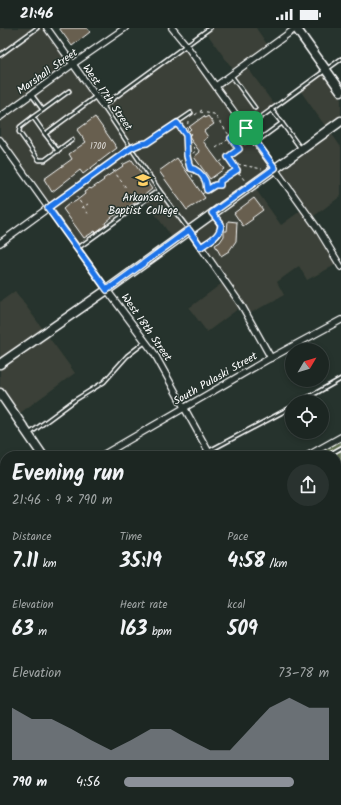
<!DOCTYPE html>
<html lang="en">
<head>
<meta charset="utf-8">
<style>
	:root { --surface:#1c2622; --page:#29322f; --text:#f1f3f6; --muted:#a0a5a5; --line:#3a4340; --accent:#8c9099 }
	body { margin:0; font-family:Kalam,sans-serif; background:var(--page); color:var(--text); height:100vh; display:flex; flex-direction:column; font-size:15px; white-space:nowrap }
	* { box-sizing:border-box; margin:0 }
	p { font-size:13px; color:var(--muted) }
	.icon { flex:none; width:22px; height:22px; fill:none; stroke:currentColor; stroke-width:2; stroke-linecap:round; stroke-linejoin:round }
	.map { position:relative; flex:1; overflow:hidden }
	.drawer { position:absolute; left:0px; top:423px; width:341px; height:354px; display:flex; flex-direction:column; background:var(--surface); border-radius:16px 16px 0 0; box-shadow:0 2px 6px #0003,0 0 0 1px var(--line) }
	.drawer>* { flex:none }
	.needle { width:26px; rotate:52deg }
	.buttons { position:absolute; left:285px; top:315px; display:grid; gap:8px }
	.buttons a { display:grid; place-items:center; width:44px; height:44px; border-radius:50%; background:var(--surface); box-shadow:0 2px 6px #0003,0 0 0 1px var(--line); font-size:20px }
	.pin { position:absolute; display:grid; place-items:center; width:34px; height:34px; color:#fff; margin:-17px; border-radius:8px; box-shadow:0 2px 6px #0006 }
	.round { display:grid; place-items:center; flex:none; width:42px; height:42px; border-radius:21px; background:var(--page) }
	.overview { display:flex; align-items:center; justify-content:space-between; height:68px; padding:0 12px }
	h1 { font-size:22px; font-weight:700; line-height:30px }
	.metrics { display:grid; grid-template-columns:repeat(3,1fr); gap:6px; height:68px; padding:4px 12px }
	.metrics div { display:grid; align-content:center }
	.metrics b { font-size:20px; font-weight:700 }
	.metrics small { font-size:11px; font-weight:400 }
	.metrics p { font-size:11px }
	.chart { height:112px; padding:8px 12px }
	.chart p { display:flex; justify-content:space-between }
	.chart svg { width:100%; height:72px; margin-top:4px; fill:var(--accent); opacity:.7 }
	ul { padding:0 12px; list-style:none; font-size:13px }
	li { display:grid; grid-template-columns:64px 48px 1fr; align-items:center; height:30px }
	li i { height:10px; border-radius:5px; background:var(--accent) }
	.status { display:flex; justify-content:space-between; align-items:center; height:28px; padding:0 20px; background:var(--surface); direction:ltr }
	.status svg { height:11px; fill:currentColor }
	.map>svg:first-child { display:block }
	.built { fill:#3a4037; fill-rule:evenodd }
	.park { fill:#5b6c4e; stroke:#adb6a6 }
	.building { fill:#675f4f; stroke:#fff }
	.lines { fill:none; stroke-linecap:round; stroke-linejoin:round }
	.lane-casing { stroke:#fff; stroke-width:5.5 }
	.street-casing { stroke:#fff; stroke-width:8 }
	.secondary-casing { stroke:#fff; stroke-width:11 }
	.path { stroke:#fff; stroke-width:1; stroke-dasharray:3 3; stroke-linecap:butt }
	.lane { stroke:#26332d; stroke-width:2.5 }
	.street { stroke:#26332d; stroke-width:5.5 }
	.secondary { stroke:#26332d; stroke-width:8 }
	.route-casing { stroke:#fff; stroke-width:8 }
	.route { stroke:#1a73e8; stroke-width:5 }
	.labels { text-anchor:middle; stroke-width:3; stroke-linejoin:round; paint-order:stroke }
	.number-label { font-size:9px; fill:#d9d7d3 }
	.street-label { font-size:11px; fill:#fff; stroke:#26332d }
	.poi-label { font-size:11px; fill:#fff; stroke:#26332d }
</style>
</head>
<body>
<div class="status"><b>21:46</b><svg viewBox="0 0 49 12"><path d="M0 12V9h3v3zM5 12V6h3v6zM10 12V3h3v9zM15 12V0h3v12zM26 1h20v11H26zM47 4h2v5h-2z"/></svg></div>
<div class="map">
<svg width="341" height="777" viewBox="0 0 341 777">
	<rect width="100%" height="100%" fill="#26332d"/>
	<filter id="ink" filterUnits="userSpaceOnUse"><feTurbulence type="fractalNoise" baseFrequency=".025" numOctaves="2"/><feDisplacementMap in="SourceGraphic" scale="8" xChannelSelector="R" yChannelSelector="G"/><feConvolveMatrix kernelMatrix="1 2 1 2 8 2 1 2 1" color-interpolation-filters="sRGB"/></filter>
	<g filter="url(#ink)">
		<g class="built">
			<path d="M0,0H47L103,78L186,17L216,57L235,44L205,3L210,0H256L269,19L245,36L275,78L246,100L275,140L328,102L299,61L326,42L341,63V93L329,102L341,119V168L310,191L339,235L307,252L299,238L277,254L284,267L247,287L242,278L207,304L189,280L225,253L189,202L174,212L145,172L78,220L0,112ZM275,140L303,181L281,197L252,156Z"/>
			<path d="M15,263L75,345L16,388L0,365V274Z"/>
		</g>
		<path class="park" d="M341,409V639L336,641V428H308Z"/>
		<g class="building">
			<path d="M59,0H87L90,4L72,18Z"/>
			<path d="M204,88L205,90L208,88L214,96L204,103L208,109L203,113L224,141L210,151L194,129L200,124L188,108L191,106L188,103L191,101L189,99Z"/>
			<path d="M95,89L117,120L83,146L80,142L52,164L44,151L72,131L69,126L86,114L77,102Z"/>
			<path d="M177,130L205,170L187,182L159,143Z"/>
			<path d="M132,132L152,161L142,169L143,170L112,189L105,195L106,197L96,204L95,203L84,210L63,181L71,174L72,175L76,173L85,166L84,164L90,160L91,161L104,152L103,151L123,138L122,137Z"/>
			<path d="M254,170L263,182L252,190L253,191L243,198L234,185Z"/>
			<path d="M228,193L237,194L236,213L229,223L221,228L215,217L220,214L224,208V203H227Z"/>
		</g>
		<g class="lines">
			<g class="lane-casing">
				<g id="lane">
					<path d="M0,27L37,0"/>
					<path d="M231,47L255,80"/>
					<path d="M31,66L43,82L33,89L45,106L95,69"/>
					<path d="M271,81L282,95"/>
					<path d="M43,82L69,63"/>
					<path d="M33,89L20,99L19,104L39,132H45L72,112"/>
					<path d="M246,100L341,31"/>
					<path d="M45,106L58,123"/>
					<path d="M256,114L282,95L301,121"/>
					<path d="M49,179L131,120L140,116L147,115L191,85"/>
					<path d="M189,202L159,162L103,78L210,0"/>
					<path d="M201,218C217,208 228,206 214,187"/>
					<path d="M78,220L159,162"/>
					<path d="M300,374L341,351"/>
					<path d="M29,406L75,372L104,354L127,328L145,314"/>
					<path d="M209,423L292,379"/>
					<path d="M327,428L341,420"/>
					<path d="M0,557L5,553"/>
					<path d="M0,681L5,678"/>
				</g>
			</g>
			<g class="street-casing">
				<g id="street">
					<path d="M47,0L103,78"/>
					<path d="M172,0L186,17L318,201L341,239"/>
					<path d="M216,58L296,0"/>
					<path d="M0,89L73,36L125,0"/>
					<path d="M0,112L107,262L154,325L211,428"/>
					<path d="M189,202L242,278L271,330"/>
					<path d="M0,215L48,180"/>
					<path d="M101,428L265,333L341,292"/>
					<path d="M307,428L341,409"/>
					<path d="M0,493L5,489"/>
					<path d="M0,543L5,550"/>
					<path d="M0,617L5,613"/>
					<path d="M0,715L5,722"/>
					<path d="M0,744L5,740"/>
					<path d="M336,759L341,756"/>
					<path d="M40,772L44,777"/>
					<path d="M166,772L170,777"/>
					<path d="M286,772L290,777"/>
					<path d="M303,777L312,772"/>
				</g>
			</g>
			<g class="secondary-casing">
				<g id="secondary">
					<path d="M296,0L341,63"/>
					<path d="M0,336L107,262L341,93"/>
					<path d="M0,365L43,428"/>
					<path d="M336,641L341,638"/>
					<path d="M336,660L341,669"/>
					<path d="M336,716L341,717"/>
					<path d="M126,777L133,772"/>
				</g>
			</g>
			<g class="path">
				<path d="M200,84L214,86L239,121"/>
				<path d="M195,87L202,82"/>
				<path d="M188,93C186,115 187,131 194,153"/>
				<path d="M179,98L186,107"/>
				<path d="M186,109L196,123"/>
				<path d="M216,120L240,103"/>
				<path d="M188,129L197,122"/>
				<path d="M228,130L245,153"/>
				<path d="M179,134L187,129"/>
				<path d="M220,134L246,116"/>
				<path d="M232,135L262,141"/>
				<path d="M190,140C197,142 202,146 205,152C206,155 206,159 207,162"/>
				<path d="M113,142L127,161"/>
				<path d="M202,166L215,157H220V153L237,142"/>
				<path d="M76,168L89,187"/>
				<path d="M81,180L88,176"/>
			</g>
			<use href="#lane" class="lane"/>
			<use href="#street" class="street"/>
			<use href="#secondary" class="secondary"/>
		</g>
	</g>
	<g class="lines" filter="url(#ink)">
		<g class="route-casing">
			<path id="route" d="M177,95L186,107L187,128L190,140C196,141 202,146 205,152C207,156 206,159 207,162L215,157H220V153L237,142L228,129L239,121L231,110L246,100L275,140L212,185L221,196C221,208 209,213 201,219L189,202L107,262L48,180L131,120L140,116L147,115Z"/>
		</g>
		<use href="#route" class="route"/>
	</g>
	<defs>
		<g id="university-bare" transform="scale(1.2)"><path d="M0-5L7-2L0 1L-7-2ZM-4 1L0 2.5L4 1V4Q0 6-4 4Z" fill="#ffd166" stroke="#26332d" stroke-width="2.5" paint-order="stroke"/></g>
	</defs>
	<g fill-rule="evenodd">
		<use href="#university-bare" x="143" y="152"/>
	</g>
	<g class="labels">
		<g class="number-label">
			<text x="98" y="121">1700</text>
		</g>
		<g class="street-label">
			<text transform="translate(47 43) rotate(-35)" y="4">Marshall Street</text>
			<text transform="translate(108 69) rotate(55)" y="4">West 17th Street</text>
			<text transform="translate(147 299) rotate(55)" y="4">West 18th Street</text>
			<text transform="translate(215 350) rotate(-30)" y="4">South Pulaski Street</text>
		</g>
		<g class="poi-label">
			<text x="143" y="173">Arkansas<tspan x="143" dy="13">Baptist College</tspan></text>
		</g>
	</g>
</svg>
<div class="buttons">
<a><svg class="needle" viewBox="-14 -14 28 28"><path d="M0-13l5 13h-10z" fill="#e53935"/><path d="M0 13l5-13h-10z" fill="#a0a5a5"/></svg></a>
<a><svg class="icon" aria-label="locate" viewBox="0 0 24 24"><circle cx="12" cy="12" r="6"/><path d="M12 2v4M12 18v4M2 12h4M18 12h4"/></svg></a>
</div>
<div class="pin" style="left:246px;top:100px;background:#1e9e55"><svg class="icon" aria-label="arrive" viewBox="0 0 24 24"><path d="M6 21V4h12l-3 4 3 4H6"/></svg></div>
<section class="drawer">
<div class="overview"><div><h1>Evening run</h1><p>21:46 · 9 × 790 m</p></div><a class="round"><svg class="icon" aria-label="share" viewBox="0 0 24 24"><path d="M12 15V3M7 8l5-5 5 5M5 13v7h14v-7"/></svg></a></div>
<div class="metrics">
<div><p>Distance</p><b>7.11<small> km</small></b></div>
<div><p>Time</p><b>35:19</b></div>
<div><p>Pace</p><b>4:58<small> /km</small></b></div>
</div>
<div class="metrics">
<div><p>Elevation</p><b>63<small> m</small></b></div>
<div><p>Heart rate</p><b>163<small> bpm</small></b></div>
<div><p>kcal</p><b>509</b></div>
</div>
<div class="chart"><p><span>Elevation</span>73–78 m</p>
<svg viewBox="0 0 160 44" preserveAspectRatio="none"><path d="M0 44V12L10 19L20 19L30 25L40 32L50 38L60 32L70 25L80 25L90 32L100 38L110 38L120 25L130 12L140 6L150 12L160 12V44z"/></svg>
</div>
<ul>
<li><b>790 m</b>4:56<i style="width:83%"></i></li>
</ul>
</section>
</div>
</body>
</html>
